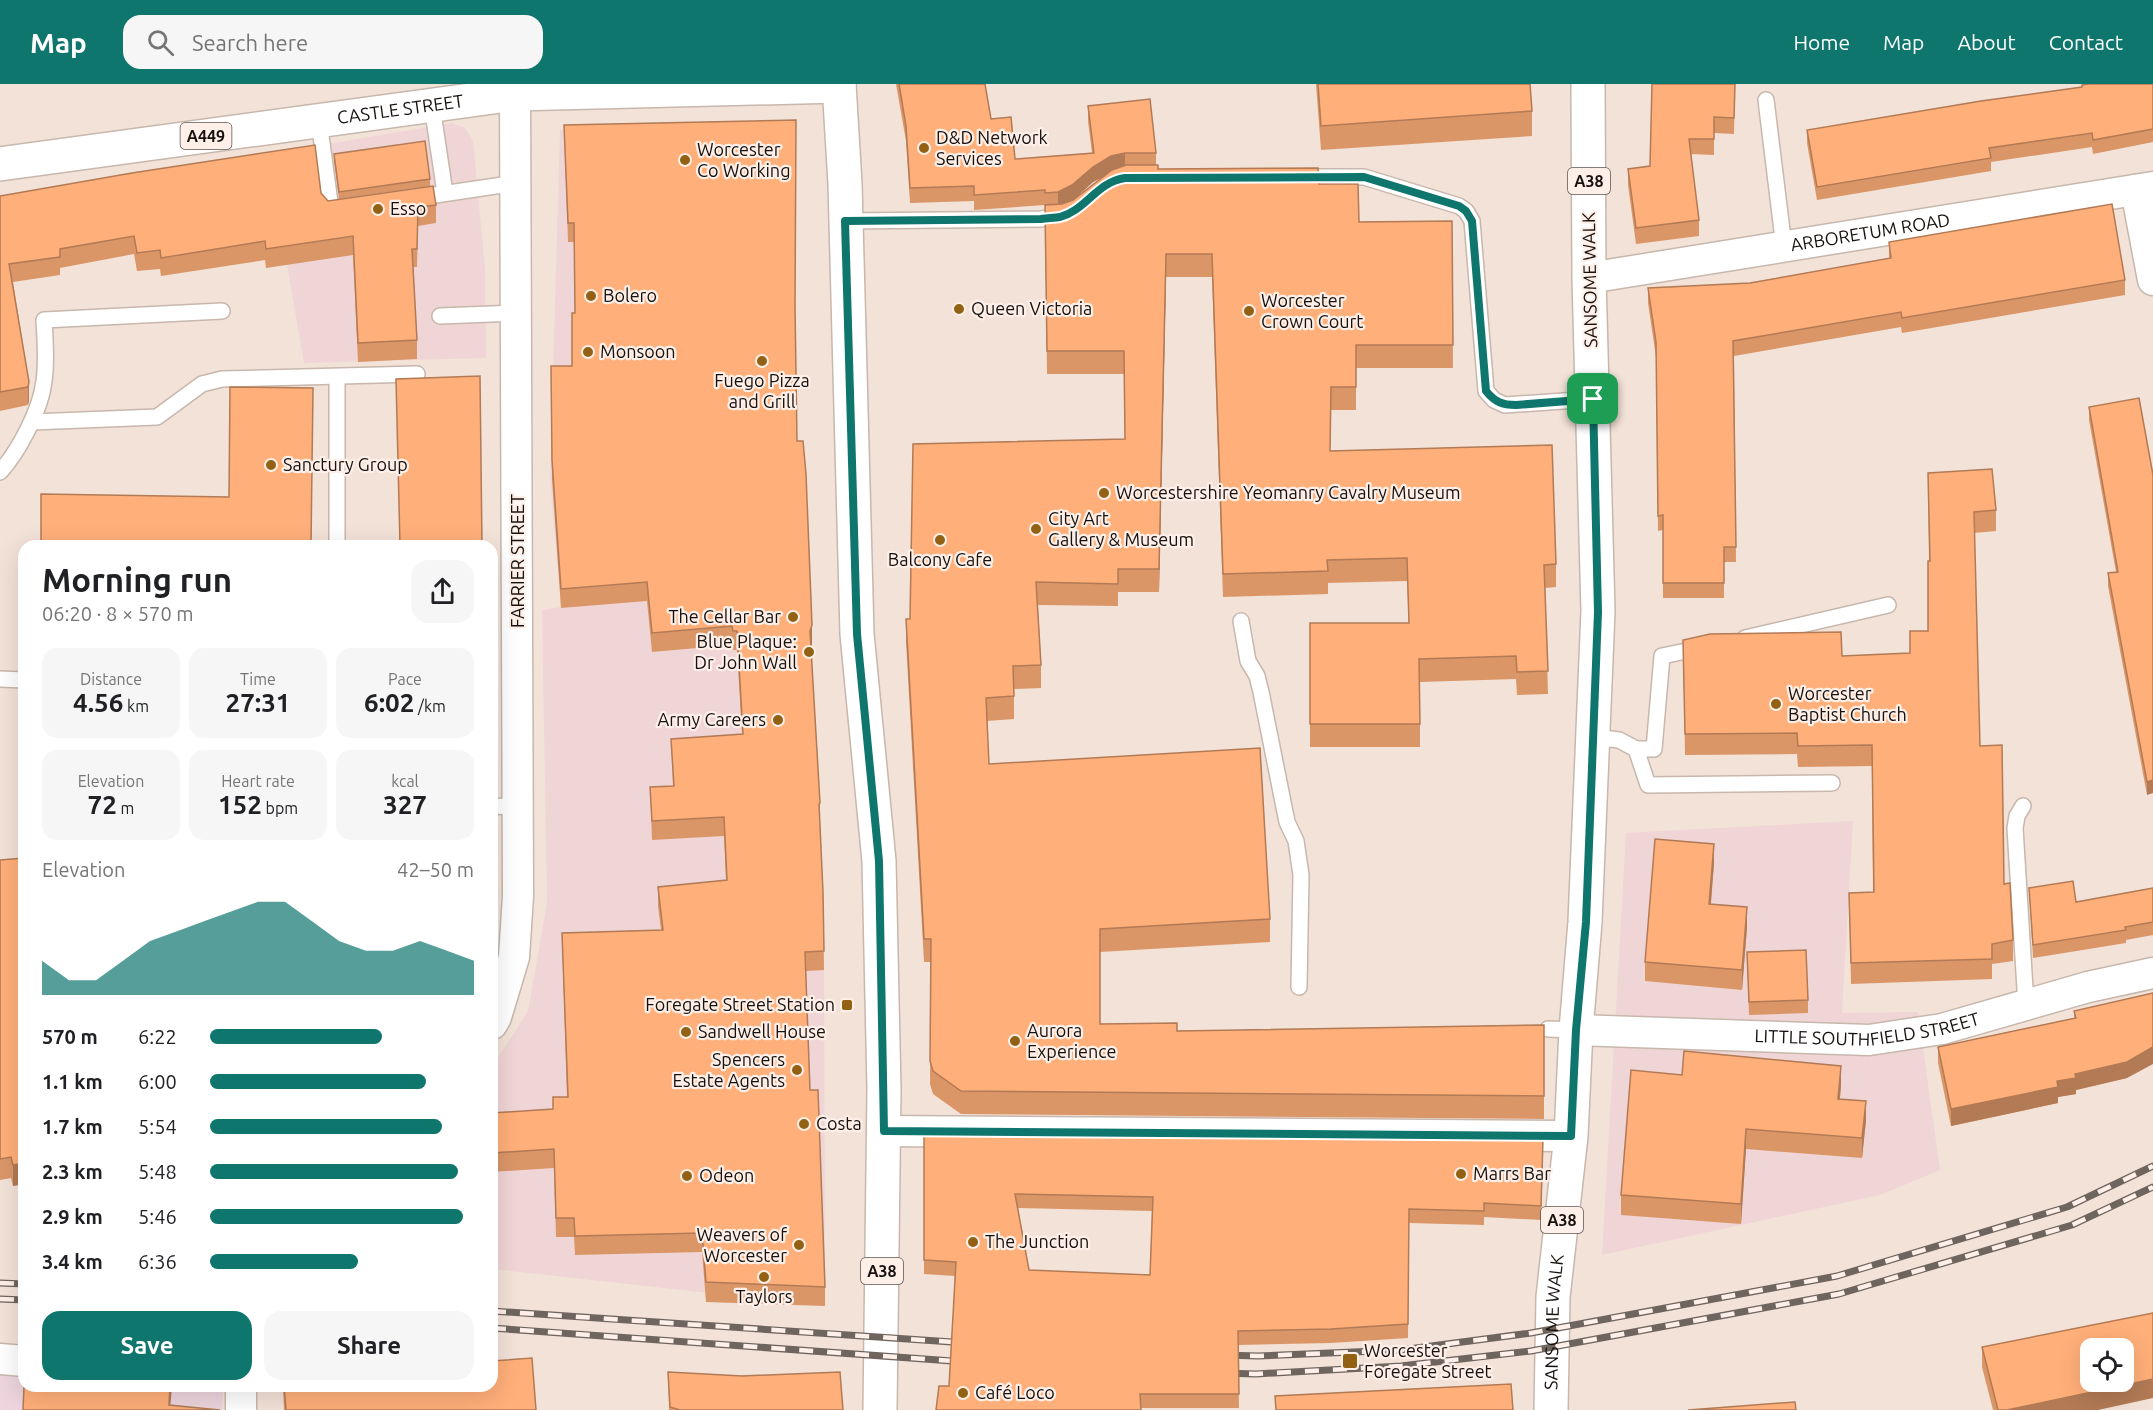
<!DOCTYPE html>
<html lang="en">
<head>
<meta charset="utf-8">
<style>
	:root { --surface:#fff; --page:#f6f6f6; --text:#202124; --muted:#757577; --accent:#0f766e }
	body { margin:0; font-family:Ubuntu,sans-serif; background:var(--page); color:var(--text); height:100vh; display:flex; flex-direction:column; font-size:22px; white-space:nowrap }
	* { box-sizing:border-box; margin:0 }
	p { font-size:20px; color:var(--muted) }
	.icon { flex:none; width:33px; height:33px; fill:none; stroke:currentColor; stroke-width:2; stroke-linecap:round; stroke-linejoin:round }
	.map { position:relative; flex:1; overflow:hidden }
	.sheet { position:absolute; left:18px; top:456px; width:480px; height:852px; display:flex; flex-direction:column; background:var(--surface); border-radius:18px; box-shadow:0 6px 24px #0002 }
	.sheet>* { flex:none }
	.tools { position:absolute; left:2080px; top:1254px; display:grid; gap:12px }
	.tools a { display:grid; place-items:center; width:54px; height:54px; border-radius:12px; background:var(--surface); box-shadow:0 6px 24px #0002; font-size:30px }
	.pin { position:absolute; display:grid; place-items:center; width:51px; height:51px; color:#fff; margin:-26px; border-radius:12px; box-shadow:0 3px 9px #0006 }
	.round { display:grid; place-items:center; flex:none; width:63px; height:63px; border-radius:18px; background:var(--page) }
	.overview { display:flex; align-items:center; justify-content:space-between; height:102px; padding:0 24px }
	h1 { font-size:33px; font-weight:700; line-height:45px }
	.figures { display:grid; grid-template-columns:repeat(3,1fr); gap:9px; height:102px; padding:6px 24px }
	.figures div { display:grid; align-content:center; border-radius:15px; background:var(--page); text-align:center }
	.figures b { font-size:26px; font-weight:700 }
	.figures small { font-size:16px; font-weight:400 }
	.figures p { font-size:16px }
	.chart { height:168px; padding:12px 24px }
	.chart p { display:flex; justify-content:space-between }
	.chart svg { width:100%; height:108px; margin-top:6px; fill:var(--accent); opacity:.7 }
	.cta { display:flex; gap:12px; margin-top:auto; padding:12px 24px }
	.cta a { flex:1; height:69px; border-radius:18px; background:var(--accent); color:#fff; font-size:24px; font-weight:700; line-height:69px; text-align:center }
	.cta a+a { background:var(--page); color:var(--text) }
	ul { padding:0 24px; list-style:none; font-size:20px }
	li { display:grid; grid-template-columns:96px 72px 1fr; align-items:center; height:45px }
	li i { height:15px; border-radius:8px; background:var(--accent) }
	header { display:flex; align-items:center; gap:36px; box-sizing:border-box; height:84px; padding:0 30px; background:var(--accent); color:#fff }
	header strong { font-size:28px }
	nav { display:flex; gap:33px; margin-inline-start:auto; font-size:21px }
	.search { width:420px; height:54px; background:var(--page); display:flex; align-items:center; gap:15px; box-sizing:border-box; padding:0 21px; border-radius:18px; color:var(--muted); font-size:22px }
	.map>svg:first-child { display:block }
	.commercial { fill:#f0d5d6 }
	.education { fill:#edd4dd }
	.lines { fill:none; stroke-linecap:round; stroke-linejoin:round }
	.service-casing { stroke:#c7b7ac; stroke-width:18 }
	.minor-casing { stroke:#c7b7ac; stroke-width:33 }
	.primary-casing { stroke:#c7b7ac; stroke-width:36 }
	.service { stroke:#fff; stroke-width:15 }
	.minor { stroke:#fff; stroke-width:30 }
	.primary { stroke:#fff; stroke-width:33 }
	.rail-casing { stroke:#6f655f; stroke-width:7 }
	.rail { stroke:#fef0e8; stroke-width:4.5; stroke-dasharray:14; stroke-linecap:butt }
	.wall { fill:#db9668; fill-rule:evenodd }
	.shaded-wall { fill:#b27a55 }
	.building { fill:#ffaf79; stroke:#b27a55; stroke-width:1.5; fill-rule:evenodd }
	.route-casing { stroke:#fff; stroke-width:12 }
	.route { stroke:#0f766e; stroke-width:8 }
	.poi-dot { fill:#936113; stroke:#fef0e8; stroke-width:2 }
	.labels { text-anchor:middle; stroke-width:4.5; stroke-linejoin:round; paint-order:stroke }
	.shield { fill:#fef0e8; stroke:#5c544f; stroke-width:1.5 }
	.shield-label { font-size:16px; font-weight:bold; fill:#17110e }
	.street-label { font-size:18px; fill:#17110e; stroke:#fef0e8 }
	.poi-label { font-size:18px; fill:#17110e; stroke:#fef0e8; text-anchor:start }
</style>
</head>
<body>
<header>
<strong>Map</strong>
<div class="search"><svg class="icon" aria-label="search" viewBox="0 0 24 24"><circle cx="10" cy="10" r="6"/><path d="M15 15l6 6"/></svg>Search here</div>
<nav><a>Home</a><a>Map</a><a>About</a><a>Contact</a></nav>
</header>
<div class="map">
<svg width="2153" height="1326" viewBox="0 0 2153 1326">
	<rect width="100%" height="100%" fill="#f3e2d8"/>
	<g class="commercial">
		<path d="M452,39L465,44L473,57L485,185L486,274L304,279L268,70Z"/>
		<path d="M788,41L797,376L806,409L824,886L825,1222L492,1185V983L528,927L547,819L542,526L561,523L550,395L560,46Z"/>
		<path d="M1853,737L1842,929L1918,928L1940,1086L1880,1111L1602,1171L1626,749Z"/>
	</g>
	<path class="education" d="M0,1267L24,1271V1302H205L223,1305L222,1326H0Z"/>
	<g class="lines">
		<g class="service-casing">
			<g id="service">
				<path d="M1766,16L1784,163"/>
				<path d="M432,22L445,109"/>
				<path d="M319,37L331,126L340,125"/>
				<path d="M1298,93H1364L1459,122L1466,127L1472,137L1486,307L1494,316L1505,321L1592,315"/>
				<path d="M415,114L516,99"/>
				<path d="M845,137L1041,135L1064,131"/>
				<path d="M440,232L516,229"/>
				<path d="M337,293V462"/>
				<path d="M32,338L157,333L202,300L222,295L417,290"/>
				<path d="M0,388C19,367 41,325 44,297C47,277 45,256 44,236L222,227"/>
				<path d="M1241,537L1248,577L1257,592L1261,608L1287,738L1296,757L1301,791L1299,903"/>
				<path d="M1745,554L1888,521"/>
				<path d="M0,595L24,596"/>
				<path d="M1593,653L1619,656L1636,665L1648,701L1832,699"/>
				<path d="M1636,665H1654L1662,572L1701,564"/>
				<path d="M492,722L519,723"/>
				<path d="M2023,722L2017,732L2015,744L2026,921"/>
				<path d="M1548,945L1576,946"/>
			</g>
		</g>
		<g class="minor-casing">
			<g id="minor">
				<path d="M2136,106L2153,196"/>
				<path id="s1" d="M1589,194L2153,103"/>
				<path d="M492,940L496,933L514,873L518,812L515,10"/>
				<path id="s2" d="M1576,946L1869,956L1942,945L2088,903L2153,889"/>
				<path d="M884,1047L1571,1052"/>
				<path d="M0,1275L24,1277"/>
				<path d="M241,1326V1302"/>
			</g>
		</g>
		<g class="primary-casing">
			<g id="primary">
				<path d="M839,0L845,100L857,550L879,777L884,1005L880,1326"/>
				<path id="s3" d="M0,80L515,10L839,2"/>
				<path id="s4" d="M1551,1326L1553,1213L1571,1052L1576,946L1585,838L1598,527L1589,194L1588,0"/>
			</g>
		</g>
		<use href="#service" class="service"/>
		<use href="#minor" class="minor"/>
		<use href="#primary" class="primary"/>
		<g class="rail-casing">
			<g id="rail">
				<path d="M0,1199L24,1200"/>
				<path d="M0,1215L24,1216"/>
				<path d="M492,1227L967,1259"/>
				<path d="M492,1244L966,1278"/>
				<path d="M1222,1271L1258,1272L1401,1266L1531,1249L1837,1192L2067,1123L2153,1082"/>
				<path d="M1221,1289L1256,1290L1401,1282L1531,1267L1839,1210L2072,1141L2153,1103"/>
			</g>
		</g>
		<use href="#rail" class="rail"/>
	</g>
	<g class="wall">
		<path d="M896,0H985L991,35L1015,75L1092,69L1088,37V22L1156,69V81L1158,85L1319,100L1359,138L1452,137L1453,284H1356V326H1331L1330,367L1556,480V503L1545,504L1548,610L1517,611L1516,595L1420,598V663H1310V539H1409L1407,497L1328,499V510L1223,513L1212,193H1166L1159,508H1118V522L1038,521L1041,581V604L1014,605V635L987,637L989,680L1270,835V858L1100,868V940L1177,947L1544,941V1035L961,1030L933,1010L930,1000L931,878H924L906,558V535H910L1125,355L1124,290H1047L1045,121L974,126V117L910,119L906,57ZM1105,92L1073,116L1093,98Z"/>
		<path d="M1316,0H1530L1532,27V52L1321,66Z"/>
		<path d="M1735,0L1734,50L1714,49V71L1691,70L1699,136V152L1636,160L1628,101V85L1650,82Z"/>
		<path d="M2153,0V58L2093,70L2092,63L1991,78V87L1817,116L1807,59V46Z"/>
		<path d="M564,41L795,228L797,357L812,560L811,564L820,719V738L823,808L824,886L806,887L810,1006L825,1203V1222L706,1218L702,1168L575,1171L574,1153H556L554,1084L492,1088V1029L553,1025L567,1013L562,849L661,846L658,822V803L726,797L724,752L652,756L650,703L673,702L671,655L742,651L737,566H733L732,561L652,568L647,517L561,524L552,395L551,282H572L575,229L574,158H568Z"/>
		<path d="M334,70L430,95V102L339,115L334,76Z"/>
		<path d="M321,109L328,117L436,121V139L418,142L417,183H413L417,256V275L358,278L353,171L266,184L265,176L161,192L160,185L137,187L134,170L60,184V191L13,198L29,298V316L28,321L0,327V112Z"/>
		<path d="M1889,158L2125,196V211L1902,249L1901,243L1734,272L1736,478H1724V514H1663V446L1658,447L1656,273L1648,219V204L1750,199L1889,174Z"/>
		<path d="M2089,323L2153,391L2147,711L2108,502V489L2116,488L2089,336Z"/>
		<path d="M1928,389L1996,426V447L1974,449L1980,662L2013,856V877L1992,880V895L1851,900L1849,809L1873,808L1872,682L1798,683L1797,670L1685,671L1683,556L1842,572L1910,569V547H1928L1929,477Z"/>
		<path d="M24,774V1100L13,1102L11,1094L0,1096V776Z"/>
		<path d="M1714,779L1711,820L1747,843L1742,906L1645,897V878Z"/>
		<path d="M2029,804L2076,818L2153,804V851L2126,856V859L2033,874Z"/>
		<path d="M1747,868L1808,916V929L1749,931Z"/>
		<path d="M2074,927L2127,994L2076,1006V1010L2058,1013V1019L1951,1042L1938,979V963L2074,934Z"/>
		<path d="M1682,991L1841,1001L1840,1015L1866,1036L1862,1074L1746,1065L1741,1140L1621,1131V1111Z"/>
		<path d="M924,1051L1543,1069L1541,1136L1484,1133V1141L1409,1139L1408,1254L1331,1259L1238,1261L1239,1324H1141L949,1302L955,1192L924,1190ZM1018,1124L1152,1127L1150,1191L1029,1186Z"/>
		<path d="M1982,1263L2098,1326H1993L1982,1283Z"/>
		<path d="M668,1288L843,1326H669Z"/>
		<path d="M283,1302H492L536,1326H284Z"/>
	</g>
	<g class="shaded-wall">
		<path d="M1125,69V84L1111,88L1093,98L1072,117L1058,124V108L1093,83L1111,72Z"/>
		<path d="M1166,170V193L1159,508V485Z"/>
		<path d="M29,298V316L28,321V303Z"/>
		<path d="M812,541V560L810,566V547Z"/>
		<path d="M2153,696V709L2147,711V698Z"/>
		<path d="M1714,760V779L1709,840V820Z"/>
		<path d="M1747,823V843L1742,906V886Z"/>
		<path d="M2153,963V980L2127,994L2076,1006V1010L2058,1013V1019L1951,1042V1025L2057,997L2075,990Z"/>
		<path d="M1841,982V1001L1838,1034V1015Z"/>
		<path d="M1866,1017V1036L1862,1074V1054Z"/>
		<path d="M1746,1045V1065L1741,1140V1120Z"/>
		<path d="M24,1079V1100L13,1102V1081Z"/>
		<path d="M2153,1295V1314L2098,1326H2007Z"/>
		<path d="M170,1302H172L170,1326H169Z"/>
	</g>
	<g class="building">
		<path d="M899,0H985L991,35L1011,33L1015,75L1094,69L1088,22L1150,15L1156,69H1125L1111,72L1093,83L1072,101L1058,108L1045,109V106L974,111V102L910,104L906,42Z"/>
		<path d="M1318,0H1530L1532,27L1321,42Z"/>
		<path d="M1652,0H1735L1734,34L1714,33V55H1689L1699,136L1636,144L1628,85L1650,82Z"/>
		<path d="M2089,0H2153V45L2093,56L2092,49L1989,64L1991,74L1817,103L1807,46L1981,17L2082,3V1Z"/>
		<path d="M796,36L795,222L797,357H803L806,390L812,541L810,547L820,719L819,720L823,808L824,867L805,868L810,1006H818L825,1203L706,1198L702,1149L575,1152L574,1134H556L554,1065L492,1069V1029L553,1025V1013H568L562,849L663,846L658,803L727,796L724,733L652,737L650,703L674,702L671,655L743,650L737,547H733L732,542L652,549L647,498L561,505L552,376L551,282H572V229H575L574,139H568L564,41Z"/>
		<path d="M425,57L430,95L339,108L334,70Z"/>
		<path d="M315,61L321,109L328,117L433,102L436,121L418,123L417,165H412L417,256L358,259L353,152L266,165L265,157L161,174L160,166L137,169L134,152L60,165V173L9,180L29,298L28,303L0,308V112L132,89Z"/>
		<path d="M1126,81H1158V85L1318,84L1319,100H1358L1359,138L1452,137L1453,261H1356V303H1331L1330,367L1552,361L1556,480L1544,481L1548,587L1517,588L1516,572L1419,575L1420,640H1310V539H1409L1407,474L1327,476L1328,487L1223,490L1212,170H1166L1159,485H1118V500L1036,498L1041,581L1013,582L1014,612L986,614L989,680L1260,664L1270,835L1100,845V940L1177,939V947L1544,941V1012L961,1007L933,987L930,977L931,855H924L906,535H910L913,360L1125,355L1124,267H1047L1045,121L1062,120L1073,116L1112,86Z"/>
		<path d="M2112,120L2125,196L1902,234L1901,228L1733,257L1736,463H1724V499H1663V431L1658,432L1656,258L1648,204L1750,199L1891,174L1889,158Z"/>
		<path d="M480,292L482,462H400L396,295Z"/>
		<path d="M230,303L313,304L311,462H41V410L229,413Z"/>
		<path d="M2139,314L2153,391V696L2147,698L2108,489L2118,488L2089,323Z"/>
		<path d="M1992,385L1996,426L1974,428L1980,662L2002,661L2004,800L2010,799L2013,856L1992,860V875L1851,879L1849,809L1874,808L1872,661L1798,662L1797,649L1685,650L1683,556L1710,550L1841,548L1842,572L1910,569V547H1928V477H1930L1928,389Z"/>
		<path d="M1655,755L1714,760L1709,820L1747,823L1742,886L1645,878Z"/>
		<path d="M24,774V1079L13,1081L11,1073L0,1075V776Z"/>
		<path d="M2073,797L2076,818L2153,804V838L2125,843L2126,846L2033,861L2029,804Z"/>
		<path d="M1806,866L1808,916L1749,918L1747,868Z"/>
		<path d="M2153,909V963L2127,978L2075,990L2076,994L2057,997L2058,1003L1951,1025L1938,963L2076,934L2074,927Z"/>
		<path d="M1684,967L1841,982L1838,1015L1866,1017L1862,1054L1746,1045L1741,1120L1621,1111L1631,986L1682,991Z"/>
		<path d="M924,1051L1543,1055L1541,1122L1484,1119V1127L1409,1125L1408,1240L1331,1245L1238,1247L1239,1310H1140L1141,1326H936L939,1302H949L956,1178L924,1176ZM1015,1110L1153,1113L1150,1191L1029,1186Z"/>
		<path d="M2153,1229V1295L2007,1326H1998L1982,1263ZM2091,1264H2124V1298H2091Z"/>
		<path d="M532,1274L536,1326H286L284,1302H492V1277Z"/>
		<path d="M668,1288L742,1292L840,1288L843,1326H680L670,1323Z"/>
		<path d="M1511,1300L1513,1326H1276L1275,1312Z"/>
		<path d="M24,1302H170L169,1321L220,1326H23Z"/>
		<path d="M1795,1318L1796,1326H1688Z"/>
	</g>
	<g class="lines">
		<g class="route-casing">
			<path id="route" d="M1364,93L1459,122L1466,127L1472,137L1486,307C1495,318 1502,321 1516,321L1593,315L1598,528L1586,838L1576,946L1571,1052L884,1047L879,777L857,550L845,137L1041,135C1047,134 1054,134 1060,133C1086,126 1097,98 1125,94Z"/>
		</g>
		<use href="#route" class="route"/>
	</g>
	<g class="poi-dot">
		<circle cx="924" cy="64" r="6"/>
		<circle cx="685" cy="76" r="6"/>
		<circle cx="378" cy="125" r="6"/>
		<circle cx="591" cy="212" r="6"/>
		<circle cx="959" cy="225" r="6"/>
		<circle cx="1249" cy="227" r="6"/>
		<circle cx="588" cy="268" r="6"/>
		<circle cx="762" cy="277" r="6"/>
		<circle cx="271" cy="381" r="6"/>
		<circle cx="1104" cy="409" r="6"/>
		<circle cx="1036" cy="445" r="6"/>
		<circle cx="940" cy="456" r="6"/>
		<circle cx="793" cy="533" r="6"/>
		<circle cx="809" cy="568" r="6"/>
		<circle cx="1776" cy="620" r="6"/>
		<circle cx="778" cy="636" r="6"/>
		<rect x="841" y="915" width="12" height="12" rx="3"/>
		<circle cx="686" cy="948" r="6"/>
		<circle cx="1015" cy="957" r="6"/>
		<circle cx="797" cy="986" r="6"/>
		<circle cx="804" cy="1040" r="6"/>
		<circle cx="1461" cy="1090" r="6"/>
		<circle cx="687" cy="1092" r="6"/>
		<circle cx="973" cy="1158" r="6"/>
		<circle cx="799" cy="1161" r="6"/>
		<circle cx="764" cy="1193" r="6"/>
		<rect x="1342" y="1269" width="16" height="16" rx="3"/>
		<circle cx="963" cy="1309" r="6"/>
	</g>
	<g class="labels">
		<g class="shield">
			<rect x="180.5" y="39" width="51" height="26" rx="4.5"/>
			<rect x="1568" y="84" width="42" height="26" rx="4.5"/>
			<rect x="1541" y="1123" width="42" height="26" rx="4.5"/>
			<rect x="861" y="1174" width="42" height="26" rx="4.5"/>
		</g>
		<g class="shield-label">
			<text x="206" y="58">A449</text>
			<text x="1589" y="103">A38</text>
			<text x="1562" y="1142">A38</text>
			<text x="882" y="1193">A38</text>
		</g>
		<g class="street-label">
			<text dy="6" stroke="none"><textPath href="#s3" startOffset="404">CASTLE STREET</textPath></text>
			<text dy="6" stroke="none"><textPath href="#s1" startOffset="285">ARBORETUM ROAD</textPath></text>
			<text transform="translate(1590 196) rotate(-91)" y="6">SANSOME WALK</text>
			<text transform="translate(518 477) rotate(-90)" y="6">FARRIER STREET</text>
			<text dy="6" stroke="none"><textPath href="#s2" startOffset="292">LITTLE SOUTHFIELD STREET</textPath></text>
			<text dy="6" stroke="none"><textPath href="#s4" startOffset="88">SANSOME WALK</textPath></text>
		</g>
		<g class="poi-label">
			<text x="936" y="60">D&amp;D Network<tspan x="936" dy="21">Services</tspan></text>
			<text x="697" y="72">Worcester<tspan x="697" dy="21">Co Working</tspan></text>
			<text x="390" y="131">Esso</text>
			<text x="603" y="218">Bolero</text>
			<text x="1261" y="223">Worcester<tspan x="1261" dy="21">Crown Court</tspan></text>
			<text x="971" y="231">Queen Victoria</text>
			<text x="600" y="274">Monsoon</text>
			<text x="762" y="303" text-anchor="middle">Fuego Pizza<tspan x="762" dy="21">and Grill</tspan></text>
			<text x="283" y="387">Sanctury Group</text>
			<text x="1116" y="415">Worcestershire Yeomanry Cavalry Museum</text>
			<text x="1048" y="441">City Art<tspan x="1048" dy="21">Gallery &amp; Museum</tspan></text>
			<text x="940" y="482" text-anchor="middle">Balcony Cafe</text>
			<text x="781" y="539" text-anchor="end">The Cellar Bar</text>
			<text x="797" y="564" text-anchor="end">Blue Plaque:<tspan x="797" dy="21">Dr John Wall</tspan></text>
			<text x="1788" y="616">Worcester<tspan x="1788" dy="21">Baptist Church</tspan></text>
			<text x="766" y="642" text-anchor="end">Army Careers</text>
			<text x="835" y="927" text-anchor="end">Foregate Street Station</text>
			<text x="1027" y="953">Aurora<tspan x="1027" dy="21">Experience</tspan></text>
			<text x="698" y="954">Sandwell House</text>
			<text x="785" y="982" text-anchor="end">Spencers<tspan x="785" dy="21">Estate Agents</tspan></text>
			<text x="816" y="1046">Costa</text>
			<text x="1473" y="1096">Marrs Bar</text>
			<text x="699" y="1098">Odeon</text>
			<text x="787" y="1157" text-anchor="end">Weavers of<tspan x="787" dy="21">Worcester</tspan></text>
			<text x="985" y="1164">The Junction</text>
			<text x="764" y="1219" text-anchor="middle">Taylors</text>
			<text x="1364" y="1273">Worcester<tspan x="1364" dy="21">Foregate Street</tspan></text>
			<text x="975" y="1315">Café Loco</text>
		</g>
	</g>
</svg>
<div class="tools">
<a><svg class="icon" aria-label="locate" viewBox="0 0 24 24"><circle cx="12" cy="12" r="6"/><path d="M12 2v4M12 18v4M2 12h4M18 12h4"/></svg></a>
</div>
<div class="pin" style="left:1593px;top:315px;background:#1e9e55"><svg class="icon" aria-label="arrive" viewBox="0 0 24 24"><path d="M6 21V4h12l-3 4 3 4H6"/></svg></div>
<section class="sheet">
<div class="overview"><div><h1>Morning run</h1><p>06:20 · 8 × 570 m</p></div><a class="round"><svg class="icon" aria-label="share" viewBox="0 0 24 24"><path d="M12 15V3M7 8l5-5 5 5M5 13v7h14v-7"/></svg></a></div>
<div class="figures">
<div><p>Distance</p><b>4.56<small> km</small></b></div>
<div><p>Time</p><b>27:31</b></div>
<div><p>Pace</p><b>6:02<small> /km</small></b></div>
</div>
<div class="figures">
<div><p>Elevation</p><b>72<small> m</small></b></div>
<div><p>Heart rate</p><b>152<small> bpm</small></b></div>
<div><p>kcal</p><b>327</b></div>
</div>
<div class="chart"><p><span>Elevation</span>42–50 m</p>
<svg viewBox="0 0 160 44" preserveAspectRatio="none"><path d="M0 44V30L10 38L20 38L30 30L40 22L50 18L60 14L70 10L80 6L90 6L100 14L110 22L120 26L130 26L140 22L150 26L160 30V44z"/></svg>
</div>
<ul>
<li><b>570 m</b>6:22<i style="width:65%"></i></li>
<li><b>1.1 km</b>6:00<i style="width:82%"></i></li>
<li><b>1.7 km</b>5:54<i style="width:88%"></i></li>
<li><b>2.3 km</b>5:48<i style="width:94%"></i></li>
<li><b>2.9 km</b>5:46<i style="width:96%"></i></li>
<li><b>3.4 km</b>6:36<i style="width:56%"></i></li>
</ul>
<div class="cta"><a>Save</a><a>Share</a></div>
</section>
</div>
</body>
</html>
